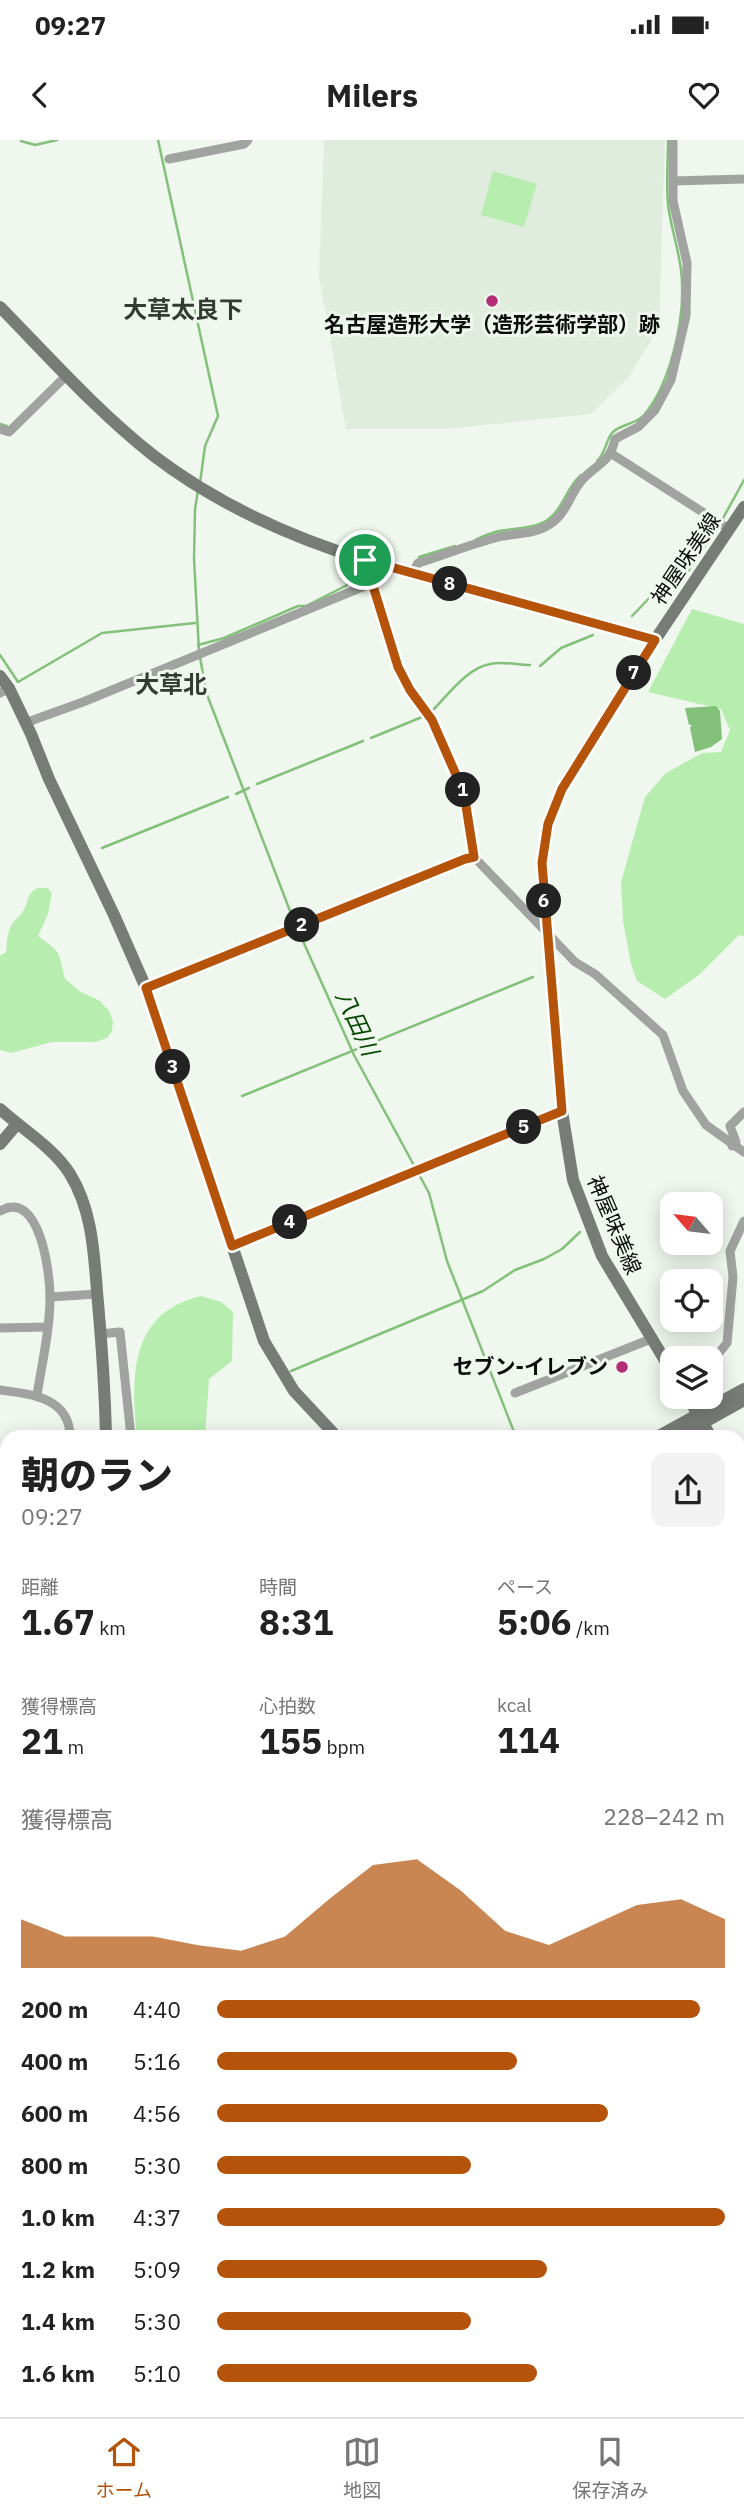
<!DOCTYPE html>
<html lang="ja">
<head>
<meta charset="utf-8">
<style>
	:root { --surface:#fff; --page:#f2f2f2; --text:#222; --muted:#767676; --line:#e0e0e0; --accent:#b45309 }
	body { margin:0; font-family:"IBM Plex Sans","Noto Sans JP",sans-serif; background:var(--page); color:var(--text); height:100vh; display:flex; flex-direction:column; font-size:26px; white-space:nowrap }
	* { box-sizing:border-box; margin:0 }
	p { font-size:23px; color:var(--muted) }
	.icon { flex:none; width:38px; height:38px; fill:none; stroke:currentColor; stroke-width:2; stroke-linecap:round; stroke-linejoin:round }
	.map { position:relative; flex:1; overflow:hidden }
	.details { position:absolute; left:0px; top:1290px; width:746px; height:989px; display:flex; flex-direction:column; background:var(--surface); border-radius:21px 21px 0 0; box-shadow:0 4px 18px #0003 }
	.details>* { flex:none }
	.needle { width:46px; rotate:298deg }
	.tools { position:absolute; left:660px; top:1052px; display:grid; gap:14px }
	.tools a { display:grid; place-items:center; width:63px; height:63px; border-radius:14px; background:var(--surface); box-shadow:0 4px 18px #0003; font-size:35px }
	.pin { position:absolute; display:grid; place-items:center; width:60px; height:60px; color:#fff; margin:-30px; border:4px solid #fff; border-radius:50%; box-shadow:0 2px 7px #0007 }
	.km { position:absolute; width:35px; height:35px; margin:-18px; border-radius:50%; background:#222; color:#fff; font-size:19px; line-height:35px; text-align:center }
	.round { display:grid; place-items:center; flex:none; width:74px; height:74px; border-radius:14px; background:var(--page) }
	.headline { display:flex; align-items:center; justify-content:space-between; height:119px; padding:0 21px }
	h1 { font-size:38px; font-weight:800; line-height:52px }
	.metrics { display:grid; grid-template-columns:repeat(3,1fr); gap:10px; height:119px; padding:7px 21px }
	.metrics div { display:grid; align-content:center }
	.metrics b { font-size:35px; font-weight:800 }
	.metrics small { font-size:19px; font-weight:400 }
	.metrics p { font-size:19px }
	.chart { height:196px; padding:14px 21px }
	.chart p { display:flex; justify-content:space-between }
	.chart svg { width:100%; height:126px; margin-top:7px; fill:var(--accent); opacity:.7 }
	ul { padding:0 21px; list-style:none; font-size:23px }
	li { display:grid; grid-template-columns:112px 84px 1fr; align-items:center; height:52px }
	li i { height:18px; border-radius:9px; background:var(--accent) }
	.status { display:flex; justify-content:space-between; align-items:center; height:49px; padding:0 35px; background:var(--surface); direction:ltr }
	.status svg { height:19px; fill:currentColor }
	header { display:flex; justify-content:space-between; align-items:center; height:91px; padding:0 21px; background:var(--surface); font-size:32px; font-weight:800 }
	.dock { display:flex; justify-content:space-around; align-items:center; height:98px; border-top:2px solid var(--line); background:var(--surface); font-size:19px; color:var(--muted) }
	.dock a { display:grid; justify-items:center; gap:4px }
	.dock .active { color:var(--accent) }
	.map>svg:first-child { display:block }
	.built { fill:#e0edde }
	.green { fill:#b7eeaf }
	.water { fill:#83c17a }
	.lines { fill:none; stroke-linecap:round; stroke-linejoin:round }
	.stream { stroke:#83c17a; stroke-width:2.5 }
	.street { stroke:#a0a39f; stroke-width:9 }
	.secondary { stroke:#787c77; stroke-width:12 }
	.highway { stroke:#434a42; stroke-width:16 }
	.route-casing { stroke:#fff; stroke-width:14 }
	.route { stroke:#b45309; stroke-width:9 }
	.poi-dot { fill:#b12e76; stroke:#eff7ee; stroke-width:2.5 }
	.labels { text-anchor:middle; stroke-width:6; stroke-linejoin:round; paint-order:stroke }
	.poi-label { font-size:21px; font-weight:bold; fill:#0a0d0a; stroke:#eff7ee }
	.street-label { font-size:21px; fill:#0a0d0a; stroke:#eff7ee }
	.water-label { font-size:23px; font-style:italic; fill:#064900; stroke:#eff7ee }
	.quarter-label { font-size:24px; font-weight:bold; fill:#343b33; stroke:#eff7ee }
</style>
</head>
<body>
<div class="status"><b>09:27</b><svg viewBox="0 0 49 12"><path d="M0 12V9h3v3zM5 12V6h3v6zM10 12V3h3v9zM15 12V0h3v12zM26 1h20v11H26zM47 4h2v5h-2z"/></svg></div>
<header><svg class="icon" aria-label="back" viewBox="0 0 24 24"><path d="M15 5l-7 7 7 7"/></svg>Milers<svg class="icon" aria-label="heart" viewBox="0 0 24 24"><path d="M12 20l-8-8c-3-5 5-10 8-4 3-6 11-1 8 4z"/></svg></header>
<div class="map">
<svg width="744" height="2277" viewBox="0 0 744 2277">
	<rect width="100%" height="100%" fill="#eff7ee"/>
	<g class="built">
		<path d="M324,0H665L659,187L629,237L591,274L446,289H346L319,136Z"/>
		<path d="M7,1779V1842L0,1843V1780Z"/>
	</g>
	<g class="green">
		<path d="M493,31L537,44L524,87L481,75Z"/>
		<path d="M692,469L744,484V796L739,795L700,834L665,859L637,841L631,824L623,781L621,742L645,657L666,633L702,613L721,612L730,590L721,569L648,552Z"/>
		<path d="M38,748H48L52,753L48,774L38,796L54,808L59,815L65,839L81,852L100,861L109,871L113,881L112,891L107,898L95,902H52L11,913L0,910V816L6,812C7,802 7,793 12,784C15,779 21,776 23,771C29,762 26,753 38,748Z"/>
		<path d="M201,1156L221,1162L233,1172L232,1221L209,1239L205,1297H137C131,1237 129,1173 201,1156Z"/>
		<path d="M0,2110L7,2129V2206L0,2180Z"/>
		<path d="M0,2185L7,2210V2256L0,2234Z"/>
		<path d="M26,2272H252V2277H28Z"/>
	</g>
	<path class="water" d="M716,566L720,571L722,599L711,607L695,612L690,588L692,585H689L685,568Z"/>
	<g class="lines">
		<g class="stream">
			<path d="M158,0L218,276L205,306L200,343"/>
			<path d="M21,1L35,5L57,0"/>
			<path d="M0,284L7,286"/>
			<path d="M597,321C606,313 605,302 612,293C620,284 635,285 644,275C670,245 684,182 682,143C682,117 671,91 668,64C666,43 668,21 668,0"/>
			<path d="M198,350L195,369L194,419L199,511"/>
			<path d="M722,380L744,340"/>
			<path d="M475,400C485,395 495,391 506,390C519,388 533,388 544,382C563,372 566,347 581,335"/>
			<path d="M419,417L455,406"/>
			<path d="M632,476L655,452L683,439L718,385"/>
			<path d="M198,505L224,498L298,466H306L365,436"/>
			<path d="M0,515L18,542L102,493L195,483"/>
			<path d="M200,517L206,552L295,784"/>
			<path d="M540,526L561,508L593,495"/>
			<path d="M433,570C448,555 467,528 490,524C503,521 518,525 530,525"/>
			<path d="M371,598L422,577"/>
			<path d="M257,644L363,601"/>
			<path d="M236,654L249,648"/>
			<path d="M102,708L228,657"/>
			<path d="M298,790L354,915L429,1053L447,1121L516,1297"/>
			<path d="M242,956L533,837"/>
			<path d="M291,1231L483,1151L515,1130L544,1119L562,1109L580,1092"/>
			<path d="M738,1612L744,1619"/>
		</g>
		<g class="street">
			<path d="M169,19L244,4L248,0"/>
			<path d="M673,41L744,39"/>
			<path d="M0,289L9,292L67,235"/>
			<path d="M612,314L729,389"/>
			<path d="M365,420L399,527L410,550L432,580L464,653L474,717L575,822L595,834L663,895L683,951L706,985L744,1012"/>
			<path d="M412,433L418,423C444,415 469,405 495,398C511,393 532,395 547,386C568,374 569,354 583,339C598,323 610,323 615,299L638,287L655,270L671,240L686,176L687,123L673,61V0"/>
			<path d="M0,553L9,548"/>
			<path d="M25,583L83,562L372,443"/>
			<path d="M146,848L465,718L474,717"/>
			<path d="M732,1006L736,1002L730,986L744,972"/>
			<path d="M0,1071C40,1048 50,1133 50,1158C50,1190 42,1223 37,1255"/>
			<path d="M232,1106L562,971"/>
			<path d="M50,1157L97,1154"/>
			<path d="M0,1188L47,1187"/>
			<path d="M100,1194L120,1192L131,1297"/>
			<path d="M710,1224L727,1203L733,1137L730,1111L744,1081"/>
			<path d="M0,1250C30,1254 70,1257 70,1297"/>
			<path d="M515,1253L651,1199"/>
			<path d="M0,1324L7,1329"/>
			<path d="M0,1387L7,1391"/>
			<path d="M0,1407L7,1399"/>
			<path d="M0,1510L7,1507"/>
			<path d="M738,1565L744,1561"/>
			<path d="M738,1773L744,1772"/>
			<path d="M744,1810L739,1818L744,1904"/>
			<path d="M738,2003L744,2001"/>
			<path d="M738,2150H744"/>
			<path d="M296,2277V2272"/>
			<path d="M341,2277V2272"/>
			<path d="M386,2277V2272"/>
			<path d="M435,2277V2272"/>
		</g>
		<g class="secondary">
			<path d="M0,167C50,218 98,272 154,316C217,364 290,397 365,420L655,500"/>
			<path d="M0,536L9,548L31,594L49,639L114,775L146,848L264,1201L294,1251L337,1297"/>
			<path d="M0,969C22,989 54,1008 70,1034C94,1073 94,1119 98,1163C102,1208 105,1252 106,1297"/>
			<path d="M0,1004L17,984"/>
			<path d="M672,1232L602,1116L573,1040L562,971L542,723L548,684L562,649L655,500L744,367"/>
			<path d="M687,1256L711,1297"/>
			<path d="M657,1297L744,1249"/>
			<path d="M678,1297L744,1260"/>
			<path d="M738,1340L744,1349"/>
			<path d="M0,1556L7,1554"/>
			<path d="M0,1569L7,1567"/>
			<path d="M738,1738L744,1746"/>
			<path d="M0,1772L7,1771"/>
			<path d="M0,2006L4,2021"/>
			<path d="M452,2272L453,2277"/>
			<path d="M464,2272V2277"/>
			<path d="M262,2277V2272"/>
		</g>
		<path class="highway" d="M0,2257L6,2277"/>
	</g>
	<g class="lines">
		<g class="route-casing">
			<path id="route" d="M365,420L655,500L562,649L548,684L542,723L562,971L232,1106L146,848L465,719L474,717L464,653L432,580L410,550L398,527Z"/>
		</g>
		<use href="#route" class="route"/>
	</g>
	<g class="poi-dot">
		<circle cx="492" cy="161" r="7"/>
		<circle cx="622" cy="1227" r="7"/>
	</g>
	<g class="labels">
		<g class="poi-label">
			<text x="492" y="192">名古屋造形大学（造形芸術学部）跡</text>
			<text x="608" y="1234" text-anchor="end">セブン-イレブン</text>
		</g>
		<g class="street-label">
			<text transform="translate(686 419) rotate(-56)" y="7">神屋味美線</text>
			<text transform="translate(614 1085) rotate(67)" y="7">神屋味美線</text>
		</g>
		<g class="water-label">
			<text transform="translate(357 883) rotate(65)" y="8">八田川</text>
		</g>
		<g class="quarter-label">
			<text x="183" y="178">大草太良下</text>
			<text x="171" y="553">大草北</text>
		</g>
	</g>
</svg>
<div class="tools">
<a><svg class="needle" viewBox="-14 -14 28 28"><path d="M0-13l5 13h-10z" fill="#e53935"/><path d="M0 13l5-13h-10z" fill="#767676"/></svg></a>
<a><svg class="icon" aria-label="locate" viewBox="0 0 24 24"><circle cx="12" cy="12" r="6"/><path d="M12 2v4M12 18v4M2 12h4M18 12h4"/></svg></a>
<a><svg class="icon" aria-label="layers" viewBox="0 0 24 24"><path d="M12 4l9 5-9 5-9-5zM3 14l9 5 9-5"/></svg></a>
</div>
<div class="pin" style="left:365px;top:420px;background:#1e9e55"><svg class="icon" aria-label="arrive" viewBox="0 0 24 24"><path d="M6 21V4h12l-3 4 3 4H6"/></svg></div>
<b class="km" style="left:463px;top:650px">1</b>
<b class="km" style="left:302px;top:785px">2</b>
<b class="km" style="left:173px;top:927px">3</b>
<b class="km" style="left:290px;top:1082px">4</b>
<b class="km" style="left:524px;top:987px">5</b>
<b class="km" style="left:544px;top:761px">6</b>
<b class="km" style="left:634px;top:533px">7</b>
<b class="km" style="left:450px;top:444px">8</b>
<section class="details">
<div class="headline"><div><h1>朝のラン</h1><p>09:27</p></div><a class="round"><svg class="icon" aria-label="share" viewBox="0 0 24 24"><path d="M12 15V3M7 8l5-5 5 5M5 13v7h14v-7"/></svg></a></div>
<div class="metrics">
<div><p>距離</p><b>1.67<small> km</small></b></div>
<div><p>時間</p><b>8:31</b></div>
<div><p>ペース</p><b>5:06<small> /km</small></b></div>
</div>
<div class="metrics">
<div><p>獲得標高</p><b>21<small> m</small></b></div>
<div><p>心拍数</p><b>155<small> bpm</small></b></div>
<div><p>kcal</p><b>114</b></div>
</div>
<div class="chart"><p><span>獲得標高</span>228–242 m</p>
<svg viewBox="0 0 160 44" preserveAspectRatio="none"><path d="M0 44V27L10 33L20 33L30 33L40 36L50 38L60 33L70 20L80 8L90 6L100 17L110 31L120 36L130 29L140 22L150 20L160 27V44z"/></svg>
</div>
<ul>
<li><b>200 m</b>4:40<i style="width:95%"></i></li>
<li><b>400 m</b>5:16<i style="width:59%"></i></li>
<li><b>600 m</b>4:56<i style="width:77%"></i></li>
<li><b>800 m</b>5:30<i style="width:50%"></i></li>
<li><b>1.0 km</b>4:37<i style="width:100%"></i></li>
<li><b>1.2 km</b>5:09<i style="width:65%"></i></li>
<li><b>1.4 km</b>5:30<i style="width:50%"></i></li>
<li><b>1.6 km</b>5:10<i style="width:63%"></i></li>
</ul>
</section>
</div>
<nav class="dock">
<a class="active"><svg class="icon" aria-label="home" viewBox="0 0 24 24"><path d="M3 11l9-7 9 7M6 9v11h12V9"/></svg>ホーム</a>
<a><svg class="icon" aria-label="map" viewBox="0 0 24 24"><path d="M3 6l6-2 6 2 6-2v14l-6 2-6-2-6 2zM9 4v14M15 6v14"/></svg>地図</a>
<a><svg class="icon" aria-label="saved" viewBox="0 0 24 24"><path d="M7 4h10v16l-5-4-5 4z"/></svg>保存済み</a>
</nav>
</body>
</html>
